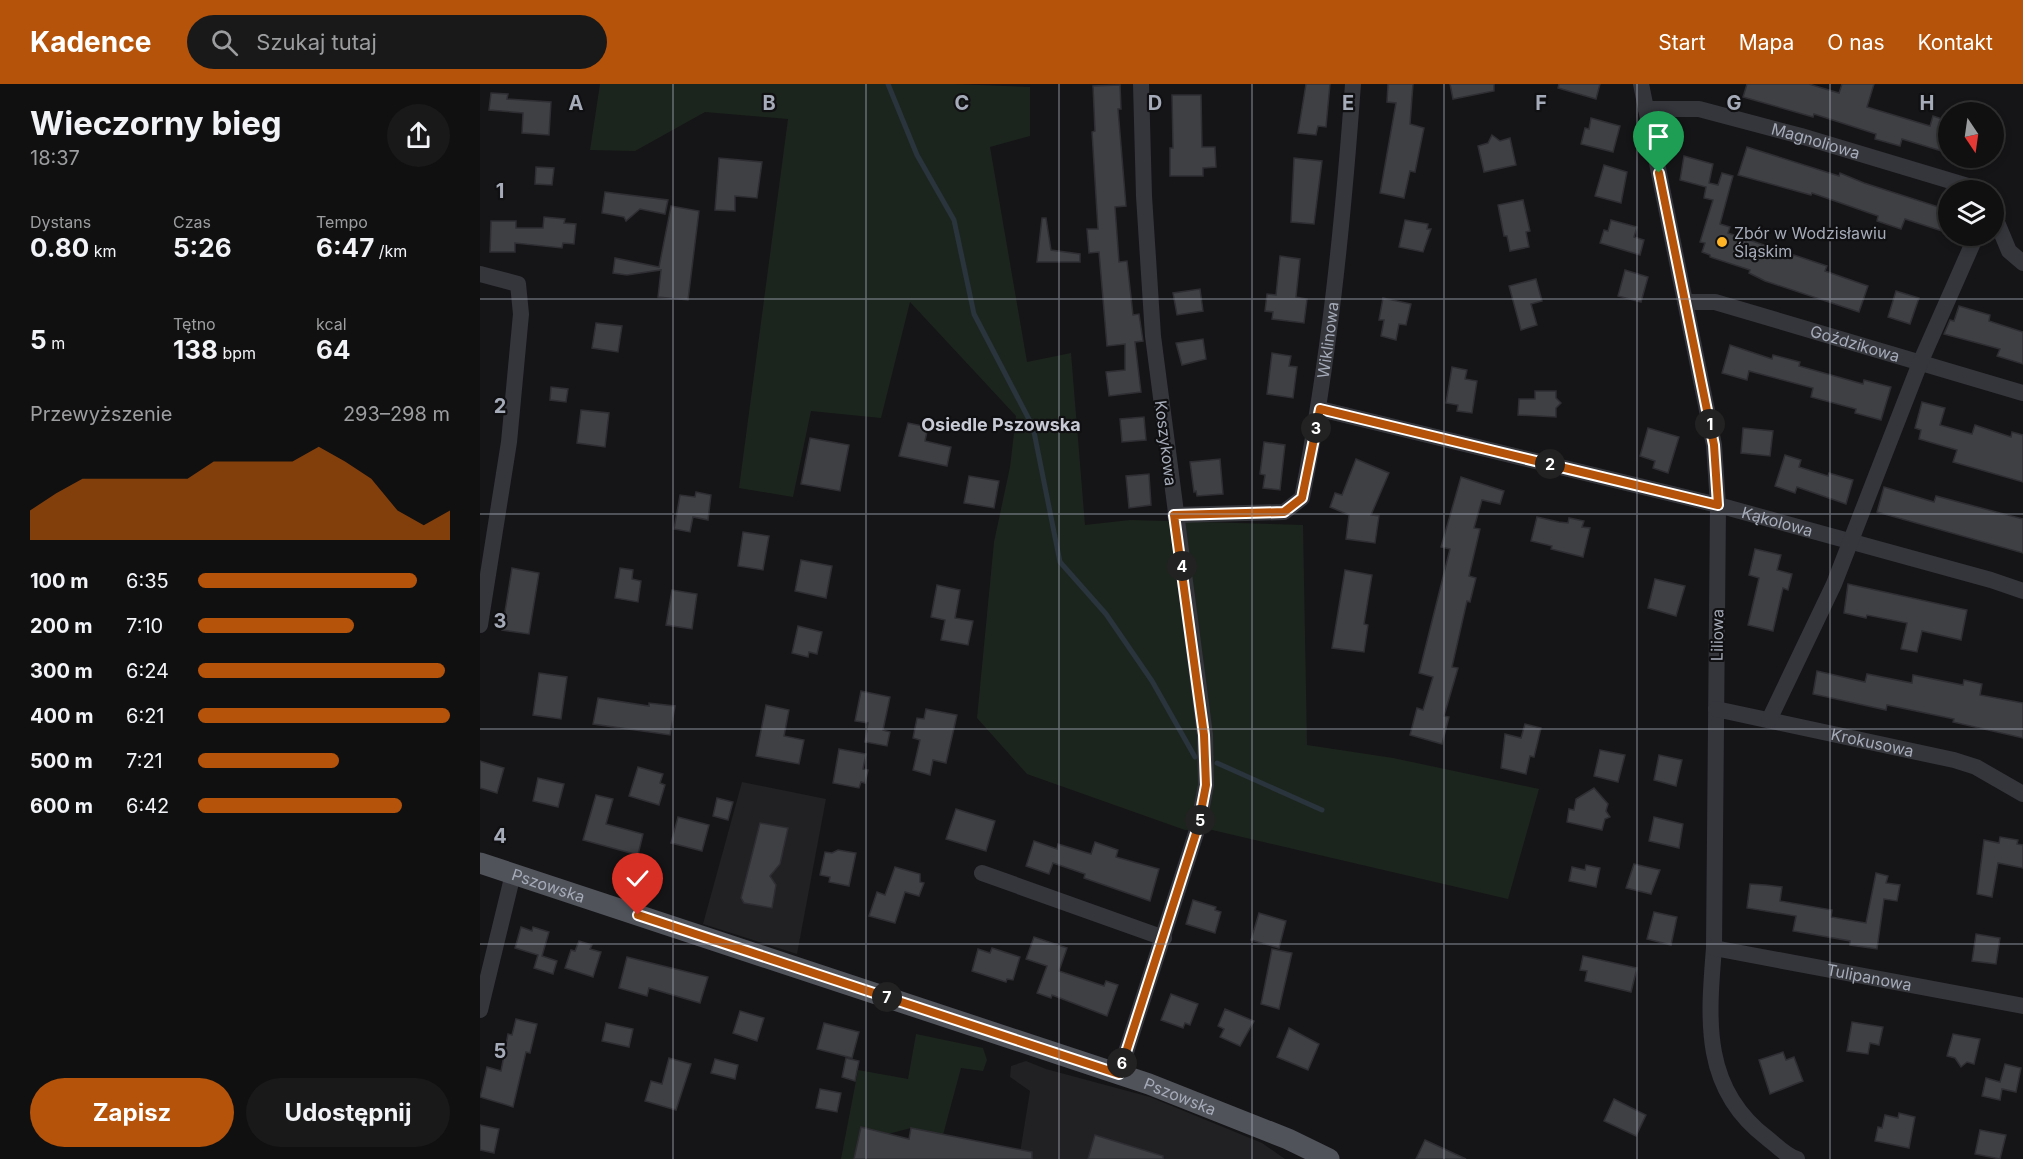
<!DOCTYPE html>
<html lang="pl">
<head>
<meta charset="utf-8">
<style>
	:root { --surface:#101011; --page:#19191a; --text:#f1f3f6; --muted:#9c9d9f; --line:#303031; --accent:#b45309 }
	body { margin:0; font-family:Inter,sans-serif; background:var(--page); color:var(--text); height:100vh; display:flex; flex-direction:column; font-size:22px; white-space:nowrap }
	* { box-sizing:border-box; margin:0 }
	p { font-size:20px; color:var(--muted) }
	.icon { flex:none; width:33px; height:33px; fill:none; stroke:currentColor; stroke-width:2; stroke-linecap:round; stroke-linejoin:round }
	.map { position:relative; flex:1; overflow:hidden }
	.details { display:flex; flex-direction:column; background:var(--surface); width:480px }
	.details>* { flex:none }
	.needle { width:39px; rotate:167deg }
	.controls { position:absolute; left:1458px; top:18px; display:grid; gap:12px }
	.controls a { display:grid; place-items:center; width:66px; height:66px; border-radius:50%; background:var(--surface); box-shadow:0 3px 9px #0003,0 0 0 2px var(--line); font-size:30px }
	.pin { position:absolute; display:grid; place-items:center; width:51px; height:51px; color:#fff; margin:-62px -26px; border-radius:50% 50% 50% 0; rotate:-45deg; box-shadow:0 0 6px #0007 }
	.pin .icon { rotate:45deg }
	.km { position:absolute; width:30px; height:30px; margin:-15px; border-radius:50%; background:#222; color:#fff; font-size:16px; line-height:30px; text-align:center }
	.round { display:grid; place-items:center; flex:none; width:63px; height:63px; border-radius:32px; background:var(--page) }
	.summary { display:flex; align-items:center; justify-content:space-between; height:102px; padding:0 30px }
	h1 { font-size:33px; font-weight:700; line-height:45px }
	.metrics { display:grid; grid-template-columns:repeat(3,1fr); gap:9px; height:102px; padding:6px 30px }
	.metrics div { display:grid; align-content:center }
	.metrics b { font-size:26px; font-weight:700 }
	.metrics small { font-size:16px; font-weight:400 }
	.metrics p { font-size:16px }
	.chart { height:168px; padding:12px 30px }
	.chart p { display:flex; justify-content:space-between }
	.chart svg { width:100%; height:108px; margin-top:6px; fill:var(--accent); opacity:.7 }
	.cta { display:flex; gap:12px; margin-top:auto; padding:12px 30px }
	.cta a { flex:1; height:69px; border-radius:36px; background:var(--accent); color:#fff; font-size:24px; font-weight:700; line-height:69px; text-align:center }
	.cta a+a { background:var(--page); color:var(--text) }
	ul { padding:0 30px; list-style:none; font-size:20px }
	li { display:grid; grid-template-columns:96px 72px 1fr; align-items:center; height:45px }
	li i { height:15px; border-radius:8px; background:var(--accent) }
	header { display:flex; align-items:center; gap:36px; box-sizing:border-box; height:84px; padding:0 30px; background:var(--accent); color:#fff }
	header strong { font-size:28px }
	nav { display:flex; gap:33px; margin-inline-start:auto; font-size:21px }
	.search { width:420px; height:54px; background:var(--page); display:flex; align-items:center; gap:15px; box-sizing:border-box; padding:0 21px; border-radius:33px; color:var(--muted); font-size:22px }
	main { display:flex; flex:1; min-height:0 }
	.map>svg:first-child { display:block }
	.built { fill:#212124 }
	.green { fill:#1c251d }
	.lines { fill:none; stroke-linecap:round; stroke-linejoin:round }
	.stream { stroke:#2a343c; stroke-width:5 }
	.building { fill:#3e4044; stroke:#2e2e33; stroke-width:1.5 }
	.minor { stroke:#35363c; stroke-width:16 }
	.major { stroke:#51535b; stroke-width:21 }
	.route-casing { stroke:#fff; stroke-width:12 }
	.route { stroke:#b45309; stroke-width:8 }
	.grid { fill:none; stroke:#a5abb8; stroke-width:1.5; stroke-opacity:0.55 }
	.poi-dot { fill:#ffb425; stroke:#101012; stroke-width:2 }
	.labels { text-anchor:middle; stroke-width:4.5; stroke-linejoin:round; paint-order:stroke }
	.street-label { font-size:16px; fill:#a5abb8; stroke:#101012 }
	.poi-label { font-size:16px; fill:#a5abb8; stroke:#101012; text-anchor:start }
	.neighbourhood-label { font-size:18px; font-weight:bold; fill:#c7cad4; stroke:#101012 }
	.grid-label { font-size:20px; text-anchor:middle; font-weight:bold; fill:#a5abb8; stroke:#101012; stroke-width:4.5; stroke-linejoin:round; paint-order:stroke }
</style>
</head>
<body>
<header>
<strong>Kadence</strong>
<div class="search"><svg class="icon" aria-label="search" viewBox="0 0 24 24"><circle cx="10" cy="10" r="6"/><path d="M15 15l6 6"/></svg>Szukaj tutaj</div>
<nav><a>Start</a><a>Mapa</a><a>O nas</a><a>Kontakt</a></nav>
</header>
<main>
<section class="details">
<div class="summary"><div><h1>Wieczorny bieg</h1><p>18:37</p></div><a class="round"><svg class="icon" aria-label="share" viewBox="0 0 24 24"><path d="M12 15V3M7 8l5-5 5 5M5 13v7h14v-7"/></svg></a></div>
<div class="metrics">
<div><p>Dystans</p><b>0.80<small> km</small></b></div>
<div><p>Czas</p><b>5:26</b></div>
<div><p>Tempo</p><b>6:47<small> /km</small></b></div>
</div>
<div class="metrics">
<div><b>5<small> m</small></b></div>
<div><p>Tętno</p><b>138<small> bpm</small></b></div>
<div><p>kcal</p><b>64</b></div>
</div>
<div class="chart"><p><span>Przewyższenie</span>293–298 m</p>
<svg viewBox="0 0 160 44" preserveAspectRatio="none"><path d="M0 44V32L10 25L20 19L30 19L40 19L50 19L60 19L70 12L80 12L90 12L100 12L110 6L120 12L130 19L140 32L150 38L160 32V44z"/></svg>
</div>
<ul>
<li><b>100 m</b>6:35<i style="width:87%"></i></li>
<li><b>200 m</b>7:10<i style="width:62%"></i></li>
<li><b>300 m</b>6:24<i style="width:98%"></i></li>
<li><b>400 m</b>6:21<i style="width:100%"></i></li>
<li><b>500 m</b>7:21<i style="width:56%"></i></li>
<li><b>600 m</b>6:42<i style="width:81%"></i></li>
</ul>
<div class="cta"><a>Zapisz</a><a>Udostępnij</a></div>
</section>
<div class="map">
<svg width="1543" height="1075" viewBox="0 0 1543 1075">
	<rect width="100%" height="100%" fill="#151517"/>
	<g class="built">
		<path d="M262,698L346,715L317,870L223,840Z"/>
		<path d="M546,977L566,985L670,1013L782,1059L805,1075H539L550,1007L530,993L531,982Z"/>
	</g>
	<g class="green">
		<path d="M120,0H474L550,3V52L510,63L547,278L591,269L605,441L650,436L823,441L827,661L913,674L1059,705L1028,815L728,745L705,746L547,690L497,634L514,458L530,383L536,332L430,218L401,334L331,327L313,413L259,404L308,35L225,28L155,67L110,66Z"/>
		<path d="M436,950L503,964L507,976L503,987L481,984L463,1051L431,1044L408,1050L381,1044L374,1075H361L378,986L428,995Z"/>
	</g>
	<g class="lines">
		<g class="stream">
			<path d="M408,0L437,71L474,136L494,230L553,343L580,478L626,530L672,597L715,673"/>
			<path d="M737,679L842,726"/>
		</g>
	</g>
	<g class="building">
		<path d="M826,0H850L846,43L838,42L836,51L818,49Z"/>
		<path d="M908,0H933L930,40L944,44L935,88L930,87L924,114L900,109L916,19L907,18Z"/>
		<path d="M970,0H1014V7L973,15Z"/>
		<path d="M1079,0H1120L1116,15L1078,4Z"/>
		<path d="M1267,0H1329L1359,9L1362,0H1394L1387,23L1450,42L1453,32L1468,37V69L1422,55L1420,62L1395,55L1396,50L1334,30L1333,33L1263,13Z"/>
		<path d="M640,1L641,25H638L646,122L635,123L639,178L647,177L653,231L659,230L663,257L655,258L661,308L629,312L626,288L645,286V260L627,262L619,168L609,169L607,145H618L612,48L615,47L613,2Z"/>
		<path d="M11,9L28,10L27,15L71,18L69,51L42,49L43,29L9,26Z"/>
		<path d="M692,11H721L722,63H735L736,83L723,84V92H690V64H693Z"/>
		<path d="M1111,34L1140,42L1133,68L1101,60L1105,44L1109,45Z"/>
		<path d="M1012,51L1020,57L1030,54L1036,81L1004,88L998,62L1008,59Z"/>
		<path d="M1267,63L1359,92L1360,89L1384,99L1468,126V149L1425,135L1421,145L1397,137L1398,132L1332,109L1331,111L1258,91Z"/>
		<path d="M1204,72L1233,80L1229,99L1238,101L1242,89L1253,92L1240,140L1250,143L1248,149L1347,182L1345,187L1388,202L1379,228L1285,197L1269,189L1270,186L1230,173V171L1222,168L1225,159L1220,158L1233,116L1224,114L1226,103L1200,96Z"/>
		<path d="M239,74L282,78L277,114L255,112V127L235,126Z"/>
		<path d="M814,74L842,77L834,140L811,138Z"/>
		<path d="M1124,81L1147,88L1141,119L1115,112Z"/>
		<path d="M56,83L74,84L72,101L55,100Z"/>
		<path d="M125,108L188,116L185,130L160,125L146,137L144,133L122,129Z"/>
		<path d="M1043,116L1050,147L1046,148L1049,163L1030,167L1027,152H1024L1018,121Z"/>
		<path d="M191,122L219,127L208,216L178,213L181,186L147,191L133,189L135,174L179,183Z"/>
		<path d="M64,133L85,135L84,139L96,140L94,160L83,159L82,164L35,159V168H10L11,137H36V144H63Z"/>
		<path d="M562,134H566L571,166L600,170V178H557Z"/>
		<path d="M925,136L948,140L947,145H951L943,168L919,163Z"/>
		<path d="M1131,136L1157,143L1154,153L1164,156L1160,171L1120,159L1124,146L1128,147Z"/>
		<path d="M800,172L820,175L816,213L827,215L824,239L792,235L793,228L785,227L787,210L796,211Z"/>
		<path d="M1145,186L1168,193L1161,218L1138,212Z"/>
		<path d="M1056,195L1062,217L1051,220L1057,241L1041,246L1029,202Z"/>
		<path d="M720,205L723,227L697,231L693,209Z"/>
		<path d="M1416,207L1439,214L1430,240L1408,233Z"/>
		<path d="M903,214L931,220L926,241L919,240L916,256L901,252L904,236H899Z"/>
		<path d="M1479,222L1510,231L1509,237L1543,248V280L1517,272L1520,265L1464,250L1470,236L1474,237Z"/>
		<path d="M116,239L142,242L138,268L112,264Z"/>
		<path d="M723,255L726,275L702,281L696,259Z"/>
		<path d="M1250,261L1292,275L1293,271L1320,278L1319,282L1383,300L1384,296L1411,303L1401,336L1375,329L1376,325L1331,313L1333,304L1269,287L1267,296L1242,289Z"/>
		<path d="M792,269L811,272L809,282L817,283L813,314L787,310Z"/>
		<path d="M972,283L987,286L985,295L997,297L992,329L977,327L978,321L966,319Z"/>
		<path d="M71,303L88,305L86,318L70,316Z"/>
		<path d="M1055,307H1076V314L1081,319L1076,324V333L1038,331L1039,315H1055Z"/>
		<path d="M1442,318L1465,324L1460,341L1492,350L1495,341L1531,353L1532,348L1543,351V398L1473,378L1477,366L1439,355L1441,346L1435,344Z"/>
		<path d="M101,326L129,329L125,363L97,359Z"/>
		<path d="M664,333L666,356L642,358L640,335Z"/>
		<path d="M428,339L448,343L445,357L471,363L467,382L419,372Z"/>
		<path d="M1168,344L1199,353L1188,389L1173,384L1175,377L1160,372Z"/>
		<path d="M1263,344L1293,347L1290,372L1261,369Z"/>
		<path d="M330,354L369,361L360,407L321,400Z"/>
		<path d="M784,358L805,361L800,406L783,404L785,391L780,390Z"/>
		<path d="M1305,371L1321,376L1319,383L1348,392L1349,389L1373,396L1366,420L1317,403L1315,409L1295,402Z"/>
		<path d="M740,375L743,410L717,412L716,407L714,408L710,378Z"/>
		<path d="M876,375L909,389L891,431L899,432L895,459L866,455L869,431L850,423L855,409L862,411Z"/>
		<path d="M669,390L671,421L649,424L646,392Z"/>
		<path d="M489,392L519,397L514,424L484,419Z"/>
		<path d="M981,393L1024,407L1020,420L1002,416L994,444L1000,445L989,492L996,494L990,518L987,517L972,583L978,584L964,632L969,633L962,660L930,651L937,624L943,626L953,593L939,589L970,465L961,463Z"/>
		<path d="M1404,403L1454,418L1456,412L1543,435V469L1397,428Z"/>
		<path d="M216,408L231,411L228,436L213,433L210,448L194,445L200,411L215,413Z"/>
		<path d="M1057,433L1079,438L1088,439L1089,434L1104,437L1102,443L1110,444L1103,473L1071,465L1072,462L1051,457Z"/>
		<path d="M263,448L289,452L283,486L258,482Z"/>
		<path d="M1275,465L1301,471L1297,486L1312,490L1308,506L1303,504L1293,547L1268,541L1279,494L1269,491Z"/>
		<path d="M321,476L352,482L346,514L315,507Z"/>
		<path d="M32,484L59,489L49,550L22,546Z"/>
		<path d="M140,484L153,486L152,495L161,497L158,518L135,514Z"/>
		<path d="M865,486L892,491L884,540L888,541L884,568L852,564Z"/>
		<path d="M1175,495L1205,502L1196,532L1168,524Z"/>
		<path d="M1368,500L1487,526L1481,556L1442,547L1437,568L1421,565L1427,539L1387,531L1386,534L1364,529Z"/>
		<path d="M457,501L480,506L475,534L493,537L488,561L461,556L465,536L451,533Z"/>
		<path d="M192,506L217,510L212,545L186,541Z"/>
		<path d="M318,542L342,548L337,570L329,568L328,573L312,569Z"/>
		<path d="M1337,587L1385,598L1387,590L1432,599L1433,591L1483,601L1484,596L1502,600L1500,611L1543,619V654L1473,638L1474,635L1407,621L1406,626L1333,610Z"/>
		<path d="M59,589L87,593L81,635L53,631Z"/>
		<path d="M381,607L410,613L403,646L410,648L407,662L385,658L388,639L375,637Z"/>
		<path d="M118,614L169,622V619L195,622L190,651L113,640Z"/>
		<path d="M286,621L309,626L304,652L324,656L319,680L276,672Z"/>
		<path d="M446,625L477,631L466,679L453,676L450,691L433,686L440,656L433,654L437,634L444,635Z"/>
		<path d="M1045,640L1061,644L1054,673L1050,672L1046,690L1021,684L1025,650L1041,654Z"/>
		<path d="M359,665L386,670L383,685L388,686L385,699L381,698L379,704L353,699Z"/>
		<path d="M1120,666L1145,671L1138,698L1114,692Z"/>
		<path d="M1179,671L1202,676L1196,702L1174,696Z"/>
		<path d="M0,677L24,684L17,709L0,704Z"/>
		<path d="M158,683L183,690L180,699L185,701L179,721L149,712Z"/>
		<path d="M58,694L84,700L78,723L53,717Z"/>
		<path d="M1114,704L1128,720L1126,727L1130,733L1125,735L1122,746L1087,738L1089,725L1094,726L1096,715Z"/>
		<path d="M116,711L133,715L126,740L163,750L158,771L103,756Z"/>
		<path d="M237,714L253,718L248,736L233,732Z"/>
		<path d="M476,725L515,737L506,767L466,755Z"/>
		<path d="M198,733L229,741L222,767L191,759Z"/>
		<path d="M1174,733L1203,740L1199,764L1169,757Z"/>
		<path d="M280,739L308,744L300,780L290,792L296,801L292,824L264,819L261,814Z"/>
		<path d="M1520,753L1538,756L1537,760L1543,761V784L1518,779L1512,813L1497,810L1504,756L1519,759Z"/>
		<path d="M554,757L577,765L578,760L611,770L615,758L638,766L636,773L679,785L670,817L604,794L605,790L573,779L569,790L546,782Z"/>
		<path d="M358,766L376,769L369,802L349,798L350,793L340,791L345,768L352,769Z"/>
		<path d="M1154,780L1180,786L1171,810L1146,804Z"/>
		<path d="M1106,781L1120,784L1116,803L1089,797L1092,783L1105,786Z"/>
		<path d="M415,783L440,790V798L444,799L439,812L425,808L415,839L389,832L397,808L405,811Z"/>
		<path d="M1396,789L1408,792L1406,799L1420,801L1417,817L1404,815L1397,865L1370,861V857L1313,847L1316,832L1267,824L1270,800L1286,801L1302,803L1300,817L1352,826L1351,833L1386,839Z"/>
		<path d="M713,816L736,823L735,826L741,828L735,849L706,840Z"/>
		<path d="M1174,828L1197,833L1191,861L1167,855Z"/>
		<path d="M779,829L806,837L799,864L771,856Z"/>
		<path d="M41,843L52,847L53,843L69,848L62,872L77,877L73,890L54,884L58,871L35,864Z"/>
		<path d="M1496,850L1520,854L1516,880L1492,877Z"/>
		<path d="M554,853L587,864L579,887L624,902L626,897L638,901L627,932L572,911L571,914L557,909L567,882L546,875Z"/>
		<path d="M99,857L112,861L110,865L121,868L113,893L85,884L91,866L95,867Z"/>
		<path d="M512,864L540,873L533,896L527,895L526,898L492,887L498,865L510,869Z"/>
		<path d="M792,865L812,869L799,925L781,920Z"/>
		<path d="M1103,872L1157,884L1151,908L1105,897L1107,887L1100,886Z"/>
		<path d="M147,873L228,893L220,919L169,904L167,912L139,904Z"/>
		<path d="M691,910L718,920L710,941L705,939L703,944L681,936Z"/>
		<path d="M745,925L774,937L760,962L740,953L744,945L738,942Z"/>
		<path d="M260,927L284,934L277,957L253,949Z"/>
		<path d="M36,935L57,940L50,969L46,968L33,1023L0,1013L7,983L21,987L28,950L32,951Z"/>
		<path d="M1372,938L1403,943L1399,961L1390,959L1388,970L1367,967Z"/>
		<path d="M126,939L153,945L149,963L122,957Z"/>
		<path d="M344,939L379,948L372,974L337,965Z"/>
		<path d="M809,944L839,960L828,986L797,973Z"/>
		<path d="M1473,950L1500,955L1494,980L1487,978L1481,983L1475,974L1467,972Z"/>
		<path d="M1303,968L1306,976L1314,973L1323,997L1290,1010L1279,976Z"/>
		<path d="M189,974L211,980L196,1026L165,1017L171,997L182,1000Z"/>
		<path d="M366,974L379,977L375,997L362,993Z"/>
		<path d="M235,975L258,981L255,995L231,989Z"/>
		<path d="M1525,980L1541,984L1536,1008L1522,1005L1520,1016L1502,1012L1506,994L1520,998Z"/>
		<path d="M340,1005L361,1009L357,1028L336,1024Z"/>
		<path d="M1134,1015L1166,1031L1156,1052L1124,1037Z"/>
		<path d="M1419,1029L1435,1033L1429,1064L1395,1057L1398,1043L1402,1044L1405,1031L1418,1034Z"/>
		<path d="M0,1041L19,1045L14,1069L0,1066Z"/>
		<path d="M381,1043L429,1055L431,1044L552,1068V1075H374Z"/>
		<path d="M1500,1046L1526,1051L1520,1075L1495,1070Z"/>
		<path d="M615,1051L683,1072V1075H608Z"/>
		<path d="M945,1056L986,1075H936Z"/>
	</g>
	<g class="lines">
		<g class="minor">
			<path d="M1161,0L1234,361L1238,421L1234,864C1228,937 1222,1005 1287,1054C1296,1061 1306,1072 1317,1075"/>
			<path id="s1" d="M1166,25H1219L1321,52L1501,106"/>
			<path d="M1514,131L1529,167L1543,179"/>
			<path d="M0,190L38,200L41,230L29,358L0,541"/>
			<path id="s2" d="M1205,218H1235L1543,309"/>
			<path id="s3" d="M840,325L1238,421L1511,496L1543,507"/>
			<path id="s4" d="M695,431L804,428L822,414C849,277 863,139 873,0"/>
			<path id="s5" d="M1236,625L1474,676L1496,683L1543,710"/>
			<path d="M1289,636L1354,500L1440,279L1496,152"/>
			<path d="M502,789L684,854"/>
			<path id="s6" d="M1234,864L1543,922"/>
			<path d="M0,926L33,790"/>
			<path d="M639,990L718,743L726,701L725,651L673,252L664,112L661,0"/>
		</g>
		<path class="major" id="s7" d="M0,779L669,1000L808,1055L849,1075"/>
	</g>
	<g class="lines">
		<g class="route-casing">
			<path id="route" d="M158,831L639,990L718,743L726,701L724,651L694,431L804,428L822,414L840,325L1238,421L1234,361L1179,89"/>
		</g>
		<use href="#route" class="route"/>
	</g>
	<path class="grid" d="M193,0V1075M386,0V1075M579,0V1075M772,0V1075M964,0V1075M1157,0V1075M1350,0V1075M0,215H1543M0,430H1543M0,645H1543M0,860H1543"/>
	<circle class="poi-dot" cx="1242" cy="158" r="6"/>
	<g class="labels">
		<g class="street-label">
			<text dy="6" stroke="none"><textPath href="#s1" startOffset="174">Magnoliowa</textPath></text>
			<text dy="6" stroke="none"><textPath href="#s4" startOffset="292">Wiklinowa</textPath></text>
			<text dy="6" stroke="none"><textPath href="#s2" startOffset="176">Goździkowa</textPath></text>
			<text transform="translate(686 359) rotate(83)" y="6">Koszykowa</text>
			<text dy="6" stroke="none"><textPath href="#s3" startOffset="471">Kąkolowa</textPath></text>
			<text transform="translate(1237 551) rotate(-89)" y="6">Liliowa</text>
			<text dy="6" stroke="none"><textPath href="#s5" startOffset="160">Krokusowa</textPath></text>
			<text dy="6" stroke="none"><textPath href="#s7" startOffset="72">Pszowska</textPath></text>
			<text dy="6" stroke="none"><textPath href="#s6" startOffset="158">Tulipanowa</textPath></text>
			<text dy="6" stroke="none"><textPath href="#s7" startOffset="738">Pszowska</textPath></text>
		</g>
		<g class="poi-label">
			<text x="1254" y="155">Zbór w Wodzisławiu<tspan x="1254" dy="18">Śląskim</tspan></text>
		</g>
		<g class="neighbourhood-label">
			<text x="521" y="347">Osiedle Pszowska</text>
		</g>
	</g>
	<g class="grid-label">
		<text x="96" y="26">A</text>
		<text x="289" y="26">B</text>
		<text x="482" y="26">C</text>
		<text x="675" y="26">D</text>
		<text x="868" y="26">E</text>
		<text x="1061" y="26">F</text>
		<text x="1254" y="26">G</text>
		<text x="1447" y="26">H</text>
		<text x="20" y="114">1</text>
		<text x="20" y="329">2</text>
		<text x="20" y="544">3</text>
		<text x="20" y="759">4</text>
		<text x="20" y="974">5</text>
	</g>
</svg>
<div class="controls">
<a><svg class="needle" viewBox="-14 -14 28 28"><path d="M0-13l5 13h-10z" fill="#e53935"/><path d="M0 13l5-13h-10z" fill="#9c9d9f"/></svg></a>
<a><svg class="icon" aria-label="layers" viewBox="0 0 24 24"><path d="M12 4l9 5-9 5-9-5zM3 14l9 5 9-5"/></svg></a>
</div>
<div class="pin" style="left:1179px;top:89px;background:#1e9e55"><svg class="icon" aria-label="arrive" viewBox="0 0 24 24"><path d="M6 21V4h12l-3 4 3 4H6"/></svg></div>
<div class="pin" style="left:158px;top:831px;background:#d93025"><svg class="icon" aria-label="check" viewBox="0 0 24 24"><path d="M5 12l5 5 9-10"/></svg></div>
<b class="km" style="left:1230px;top:340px">1</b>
<b class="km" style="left:1070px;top:380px">2</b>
<b class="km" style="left:836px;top:344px">3</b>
<b class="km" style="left:702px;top:482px">4</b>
<b class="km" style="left:720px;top:736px">5</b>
<b class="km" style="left:642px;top:979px">6</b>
<b class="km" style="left:407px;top:913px">7</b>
</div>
</main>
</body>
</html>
